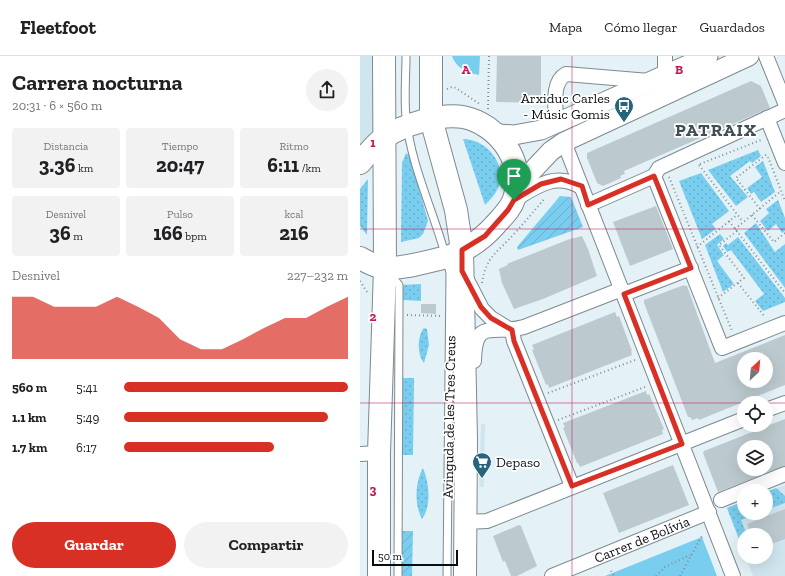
<!DOCTYPE html>
<html lang="es">
<head>
<meta charset="utf-8">
<style>
	:root { --surface:#fff; --page:#f2f2f2; --text:#202124; --muted:#757577; --line:#e0e0e0; --accent:#d93025 }
	body { margin:0; font-family:"Zilla Slab",serif; background:var(--page); color:var(--text); height:100vh; display:flex; flex-direction:column; font-size:15px; white-space:nowrap }
	* { box-sizing:border-box; margin:0 }
	p { font-size:13px; color:var(--muted) }
	.icon { flex:none; width:22px; height:22px; fill:none; stroke:currentColor; stroke-width:2; stroke-linecap:round; stroke-linejoin:round }
	.map { position:relative; flex:1; overflow:hidden }
	.drawer { display:flex; flex-direction:column; background:var(--surface); width:360px }
	.drawer>* { flex:none }
	.needle { width:26px; rotate:26deg }
	.buttons { position:absolute; left:377px; top:296px; display:grid; gap:8px }
	.buttons a { display:grid; place-items:center; width:36px; height:36px; border-radius:50%; background:var(--surface); box-shadow:0 4px 16px #0002; font-size:20px }
	.scale { position:absolute; left:12px; bottom:10px; width:86px; box-sizing:border-box; padding-left:4px; border:2px solid #080d0f; border-top:0; font-size:11px; line-height:14px; white-space:nowrap; color:#080d0f; -webkit-text-stroke:3px #fff; paint-order:stroke }
	.pin { position:absolute; display:grid; place-items:center; width:34px; height:34px; color:#fff; margin:-41px -17px; border-radius:50% 50% 50% 0; rotate:-45deg; box-shadow:0 0 4px #0007 }
	.pin .icon { rotate:45deg }
	.round { display:grid; place-items:center; flex:none; width:42px; height:42px; border-radius:21px; background:var(--page) }
	.headline { display:flex; align-items:center; justify-content:space-between; height:68px; padding:0 12px }
	h1 { font-size:22px; font-weight:700; line-height:30px }
	.stats { display:grid; grid-template-columns:repeat(3,1fr); gap:6px; height:68px; padding:4px 12px }
	.stats div { display:grid; align-content:center; border-radius:4px; background:var(--page); text-align:center }
	.stats b { font-size:20px; font-weight:700 }
	.stats small { font-size:11px; font-weight:400 }
	.stats p { font-size:11px }
	.chart { height:112px; padding:8px 12px }
	.chart p { display:flex; justify-content:space-between }
	.chart svg { width:100%; height:72px; margin-top:4px; fill:var(--accent); opacity:.7 }
	.action { display:flex; gap:8px; margin-top:auto; padding:8px 12px }
	.action a { flex:1; height:46px; border-radius:24px; background:var(--accent); color:#fff; font-size:16px; font-weight:700; line-height:46px; text-align:center }
	.action a+a { background:var(--page); color:var(--text) }
	ul { padding:0 12px; list-style:none; font-size:13px }
	li { display:grid; grid-template-columns:64px 48px 1fr; align-items:center; height:30px }
	li i { height:10px; border-radius:5px; background:var(--accent) }
	header { display:flex; align-items:center; gap:24px; box-sizing:border-box; height:56px; padding:0 20px; background:var(--surface); border-bottom:1px solid var(--line) }
	header strong { font-size:19px }
	nav { display:flex; gap:22px; margin-inline-start:auto; font-size:14px }
	main { display:flex; flex:1; min-height:0 }
	.map>svg:first-child { display:block }
	.built { fill:#d0e6ef }
	.grass { fill:url(#grass-dots) }
	.park { fill:#79cdee }
	.garden { fill:url(#garden-furrows) }
	.building { fill:#bccad0; fill-rule:evenodd }
	.lines { fill:none; stroke-linecap:round; stroke-linejoin:round }
	.lane-casing { stroke:#7d8a8f; stroke-width:9 }
	.street-casing { stroke:#7d8a8f; stroke-width:16 }
	.secondary-casing { stroke:#7d8a8f; stroke-width:21 }
	.primary-casing { stroke:#7d8a8f; stroke-width:24 }
	.path { stroke:#838d91; stroke-width:2; stroke-dasharray:1 3; stroke-linecap:butt }
	.lane { stroke:#fff; stroke-width:7 }
	.street { stroke:#fff; stroke-width:14 }
	.secondary { stroke:#fff; stroke-width:19 }
	.primary { stroke:#fff; stroke-width:22 }
	.route-casing { stroke:#fff; stroke-width:8 }
	.route { stroke:#d93025; stroke-width:5 }
	.grid { fill:none; stroke:#c2185b; stroke-width:1; stroke-opacity:0.55 }
	.labels { text-anchor:middle; stroke-width:3.5; stroke-linejoin:round; paint-order:stroke }
	.poi-label { font-size:14px; fill:#080d0f; stroke:#fff; text-anchor:end }
	.street-label { font-size:14px; fill:#080d0f; stroke:#fff }
	.district-label { font-size:18px; font-weight:bold; letter-spacing:1px; fill:#424e53; stroke:#fff }
	.grid-label { font-size:13px; text-anchor:middle; font-weight:bold; fill:#c2185b; stroke:#fff; stroke-width:3.5; stroke-linejoin:round; paint-order:stroke }
</style>
</head>
<body>
<header>
<strong>Fleetfoot</strong>
<nav><a>Mapa</a><a>Cómo llegar</a><a>Guardados</a></nav>
</header>
<main>
<section class="drawer">
<div class="headline"><div><h1>Carrera nocturna</h1><p>20:31 · 6 × 560 m</p></div><a class="round"><svg class="icon" aria-label="share" viewBox="0 0 24 24"><path d="M12 15V3M7 8l5-5 5 5M5 13v7h14v-7"/></svg></a></div>
<div class="stats">
<div><p>Distancia</p><b>3.36<small> km</small></b></div>
<div><p>Tiempo</p><b>20:47</b></div>
<div><p>Ritmo</p><b>6:11<small> /km</small></b></div>
</div>
<div class="stats">
<div><p>Desnivel</p><b>36<small> m</small></b></div>
<div><p>Pulso</p><b>166<small> bpm</small></b></div>
<div><p>kcal</p><b>216</b></div>
</div>
<div class="chart"><p><span>Desnivel</span>227–232 m</p>
<svg viewBox="0 0 160 44" preserveAspectRatio="none"><path d="M0 44V6L10 6L20 12L30 12L40 12L50 6L60 12L70 19L80 32L90 38L100 38L110 32L120 25L130 19L140 19L150 12L160 6V44z"/></svg>
</div>
<ul>
<li><b>560 m</b>5:41<i style="width:100%"></i></li>
<li><b>1.1 km</b>5:49<i style="width:91%"></i></li>
<li><b>1.7 km</b>6:17<i style="width:67%"></i></li>
</ul>
<div class="action"><a>Guardar</a><a>Compartir</a></div>
</section>
<div class="map">
<svg width="425" height="520" viewBox="0 0 425 520">
	<defs>
		<pattern id="grass-dots" width="8" height="8" patternUnits="userSpaceOnUse"><rect width="8" height="8" fill="#79cdee"/><path d="M2 2h.1M6 6h.1" fill="none" stroke="#67afcb" stroke-width="1.8" stroke-linecap="round"/></pattern>
		<pattern id="garden-furrows" width="10" height="10" patternUnits="userSpaceOnUse"><rect width="10" height="10" fill="#79cdee"/><path d="M-1 1l2-2M0 10L10 0M9 11l2-2" fill="none" stroke="#67afcb"/></pattern>
	</defs>
	<rect width="100%" height="100%" fill="#e4f2f8"/>
	<g class="built">
		<path d="M0,0H25L22,77L0,103Z"/>
		<path d="M121,368H125L124,431H119Z"/>
		<path d="M425,429V520H393L386,501H406V479H384V496L367,452L384,445V457H406V436Z"/>
	</g>
	<g class="grass">
		<path d="M103,83C127,83 148,109 138,132C135,139 130,144 125,149Z"/>
		<path d="M398,94L401,100L392,107L390,105L370,120L388,141L376,150L348,114Z"/>
		<path d="M46,97L50,100L68,165L63,178L59,182L41,186L42,107Z"/>
		<path d="M403,105L415,136L401,146L394,136L391,138L387,132L402,121L395,111Z"/>
		<path d="M341,117L369,155L352,168L356,173L342,183L319,125Z"/>
		<path d="M8,123L7,179L0,170V133Z"/>
		<path d="M418,144L425,162V175L422,177L416,168L408,175L400,165L409,157L406,153Z"/>
		<path d="M396,167L415,196L425,188V232L384,177Z"/>
		<path d="M360,178L364,183L357,189L364,199L357,205L374,228L363,236L345,189Z"/>
		<path d="M378,181L425,242V246L403,255L395,245L404,238L371,194L367,196L363,190L366,187L368,189Z"/>
		<path d="M61,228V245L43,244L42,229Z"/>
		<path d="M64,272L67,273L69,289L64,307C57,299 57,280 64,272Z"/>
		<path d="M43,322H54L53,399H42Z"/>
		<path d="M63,412C69,427 72,449 62,463C54,448 55,427 63,412Z"/>
		<path d="M416,432L425,440V447L408,453L406,436Z"/>
		<path d="M384,445V457H399L381,464L387,479H384V496L367,452Z"/>
	</g>
	<g class="park">
		<path d="M92,0H120L119,19C107,17 96,12 92,0Z"/>
		<path d="M342,481L357,520H245Z"/>
	</g>
	<g class="garden">
		<path d="M200,140L211,141L223,171L158,194L157,191Z"/>
		<path d="M41,475H53L52,520H41Z"/>
	</g>
	<g class="building">
		<path d="M137,0H181V47L136,46Z"/>
		<path d="M391,25L401,30L410,52L264,115L265,118L260,120L261,122L243,130L237,127L227,102V97Z"/>
		<path d="M296,150L313,193L270,210L253,166Z"/>
		<path d="M222,180L228,193L237,220L183,243L154,253L142,227L139,213L148,209L147,208L207,184Z"/>
		<path d="M324,229L325,230H327L355,307L425,279V329L339,364L338,362L332,364L330,361H328L284,247V244ZM384,303H406V325H384Z"/>
		<path d="M61,248H76V258L61,257Z"/>
		<path d="M255,256L257,261L259,260L272,295H271L272,299L189,332L188,328L186,329L172,294L174,293L172,289Z"/>
		<path d="M286,335L287,339L289,338L304,373L302,374L303,378L220,411L218,407H217L203,372L205,371L203,367Z"/>
		<path d="M425,363V410L358,436L343,397L344,395ZM384,391H406V413H384Z"/>
		<path d="M313,409L329,449L259,477L243,437Z"/>
		<path d="M425,453V483L406,490V479H391L387,468Z"/>
		<path d="M159,469L161,470L177,510L157,520H151L145,505L143,506L133,480Z"/>
	</g>
	<g class="lines">
		<g class="lane-casing">
			<g id="lane">
				<path d="M46,0C46,20 44,41 46,61C51,114 79,166 90,217L87,520"/>
				<path d="M30,218L39,229V248L38,520"/>
			</g>
		</g>
		<g class="street-casing">
			<g id="street">
				<path d="M305,0V19"/>
				<path d="M406,0L425,47"/>
				<path d="M407,62L425,107"/>
				<path d="M196,67C196,52 191,26 206,18L289,25"/>
				<path d="M204,86L373,520"/>
				<path d="M294,120L362,292L425,267"/>
				<path d="M154,144C177,130 195,116 221,131"/>
				<path d="M228,149L294,120L299,112L425,54"/>
				<path d="M105,220L122,253L131,262L149,273"/>
				<path d="M264,238L331,212"/>
				<path d="M152,274L154,285L212,430"/>
				<path d="M114,305C115,260 133,280 164,271L262,233"/>
				<path d="M406,354L425,347"/>
				<path d="M0,398L19,397"/>
				<path d="M361,444L425,418"/>
				<path d="M106,466L127,465L384,363"/>
				<path id="s1" d="M192,520L349,456"/>
			</g>
		</g>
		<g class="secondary-casing">
			<g id="secondary">
				<path d="M138,78L154,79L181,74L348,0"/>
				<path d="M157,131L191,95L204,86L389,0"/>
			</g>
		</g>
		<g class="primary-casing">
			<g id="primary">
				<path d="M71,0V63L96,154L102,194L106,383L105,520"/>
				<path d="M0,107C7,98 15,88 25,81C43,69 81,57 103,61C138,68 167,106 154,143C151,153 142,161 135,169C121,185 100,199 79,203C62,207 42,213 25,212C17,211 7,206 0,202"/>
				<path d="M19,520V397L25,212L24,0"/>
			</g>
		</g>
		<g class="path">
			<path d="M87,33L92,31L96,32L121,49"/>
			<path d="M128,53L129,0"/>
			<path d="M408,101L425,145"/>
			<path d="M340,108L401,84L402,86"/>
			<path d="M339,109L383,166"/>
			<path d="M309,121L372,275"/>
			<path d="M400,153L376,122L407,98"/>
			<path d="M392,159L414,186L425,177"/>
			<path d="M369,165L425,237"/>
			<path d="M375,173L421,135"/>
			<path d="M337,191L377,159"/>
			<path d="M0,225L7,236"/>
			<path d="M122,227C126,200 138,196 154,178C165,166 175,154 185,142"/>
			<path d="M378,227L405,261"/>
			<path d="M358,242L384,222L359,189L377,175"/>
			<path d="M47,259L81,260"/>
			<path d="M188,337L275,304"/>
			<path d="M198,364L285,331"/>
			<path d="M251,515L254,520"/>
			<path d="M296,520L305,511L330,499"/>
			<path d="M320,520L343,478"/>
		</g>
		<use href="#lane" class="lane"/>
		<use href="#street" class="street"/>
		<use href="#secondary" class="secondary"/>
		<use href="#primary" class="primary"/>
	</g>
	<g class="lines">
		<g class="route-casing">
			<path id="route" d="M294,120L331,212L264,238L322,388L212,430L154,285L152,274L131,262L121,251L102,215V194L125,180L148,154L154,144L181,128L201,123L222,130L228,149Z"/>
		</g>
		<use href="#route" class="route"/>
	</g>
	<path class="grid" d="M212,0V520M0,173H425M0,347H425"/>
	<defs>
		<g id="bus-pin" transform="scale(1)"><path d="M0 17L-7.5 6A9.5 9.5 0 1 1 7.5 6Z" fill="#27657c" stroke="#fff"/><path d="M-5-6H5V4H4V6H2V4H-2V6H-4V4H-5ZM-3.5-4V0h7V-4ZM-3.5 1.2v1.5H-2V1.2ZM2 1.2v1.5H3.5V1.2Z" fill="#fff"/></g>
		<g id="supermarket-pin" transform="scale(1)"><path d="M0 17L-7.5 6A9.5 9.5 0 1 1 7.5 6Z" fill="#27657c" stroke="#fff"/><path d="M-6-5.5h2.5l.6 2H6L4.5 2H-2.5L-4.4-4H-6ZM-1.5 3.2a1.3 1.3 0 1 0 .1 0ZM3 3.2a1.3 1.3 0 1 0 .1 0Z" fill="#fff"/></g>
	</defs>
	<g fill-rule="evenodd">
		<use href="#bus-pin" x="264" y="50"/>
		<use href="#supermarket-pin" x="122" y="406"/>
	</g>
	<g class="labels">
		<g class="poi-label">
			<text x="250" y="47">Arxiduc Carles<tspan x="250" dy="16">- Músic Gomis</tspan></text>
			<text x="136" y="411" text-anchor="start">Depaso</text>
		</g>
		<g class="street-label">
			<text transform="translate(89 361) rotate(-89)" y="5">Avinguda de les Tres Creus</text>
			<text dy="5" stroke="none"><textPath href="#s1" startOffset="97">Carrer de Bolívia</textPath></text>
		</g>
		<g class="district-label">
			<text x="356" y="80">PATRAIX</text>
		</g>
	</g>
	<g class="grid-label">
		<text x="106" y="18">A</text>
		<text x="319" y="18">B</text>
		<text x="13" y="91">1</text>
		<text x="13" y="265">2</text>
		<text x="13" y="438">3</text>
	</g>
</svg>
<div class="buttons">
<a><svg class="needle" viewBox="-14 -14 28 28"><path d="M0-13l5 13h-10z" fill="#e53935"/><path d="M0 13l5-13h-10z" fill="#757577"/></svg></a>
<a><svg class="icon" aria-label="locate" viewBox="0 0 24 24"><circle cx="12" cy="12" r="6"/><path d="M12 2v4M12 18v4M2 12h4M18 12h4"/></svg></a>
<a><svg class="icon" aria-label="layers" viewBox="0 0 24 24"><path d="M12 4l9 5-9 5-9-5zM3 14l9 5 9-5"/></svg></a>
<a>+</a>
<a>−</a>
</div>
<div class="scale">50 m</div>
<div class="pin" style="left:154px;top:144px;background:#1e9e55"><svg class="icon" aria-label="arrive" viewBox="0 0 24 24"><path d="M6 21V4h12l-3 4 3 4H6"/></svg></div>
</div>
</main>
</body>
</html>
